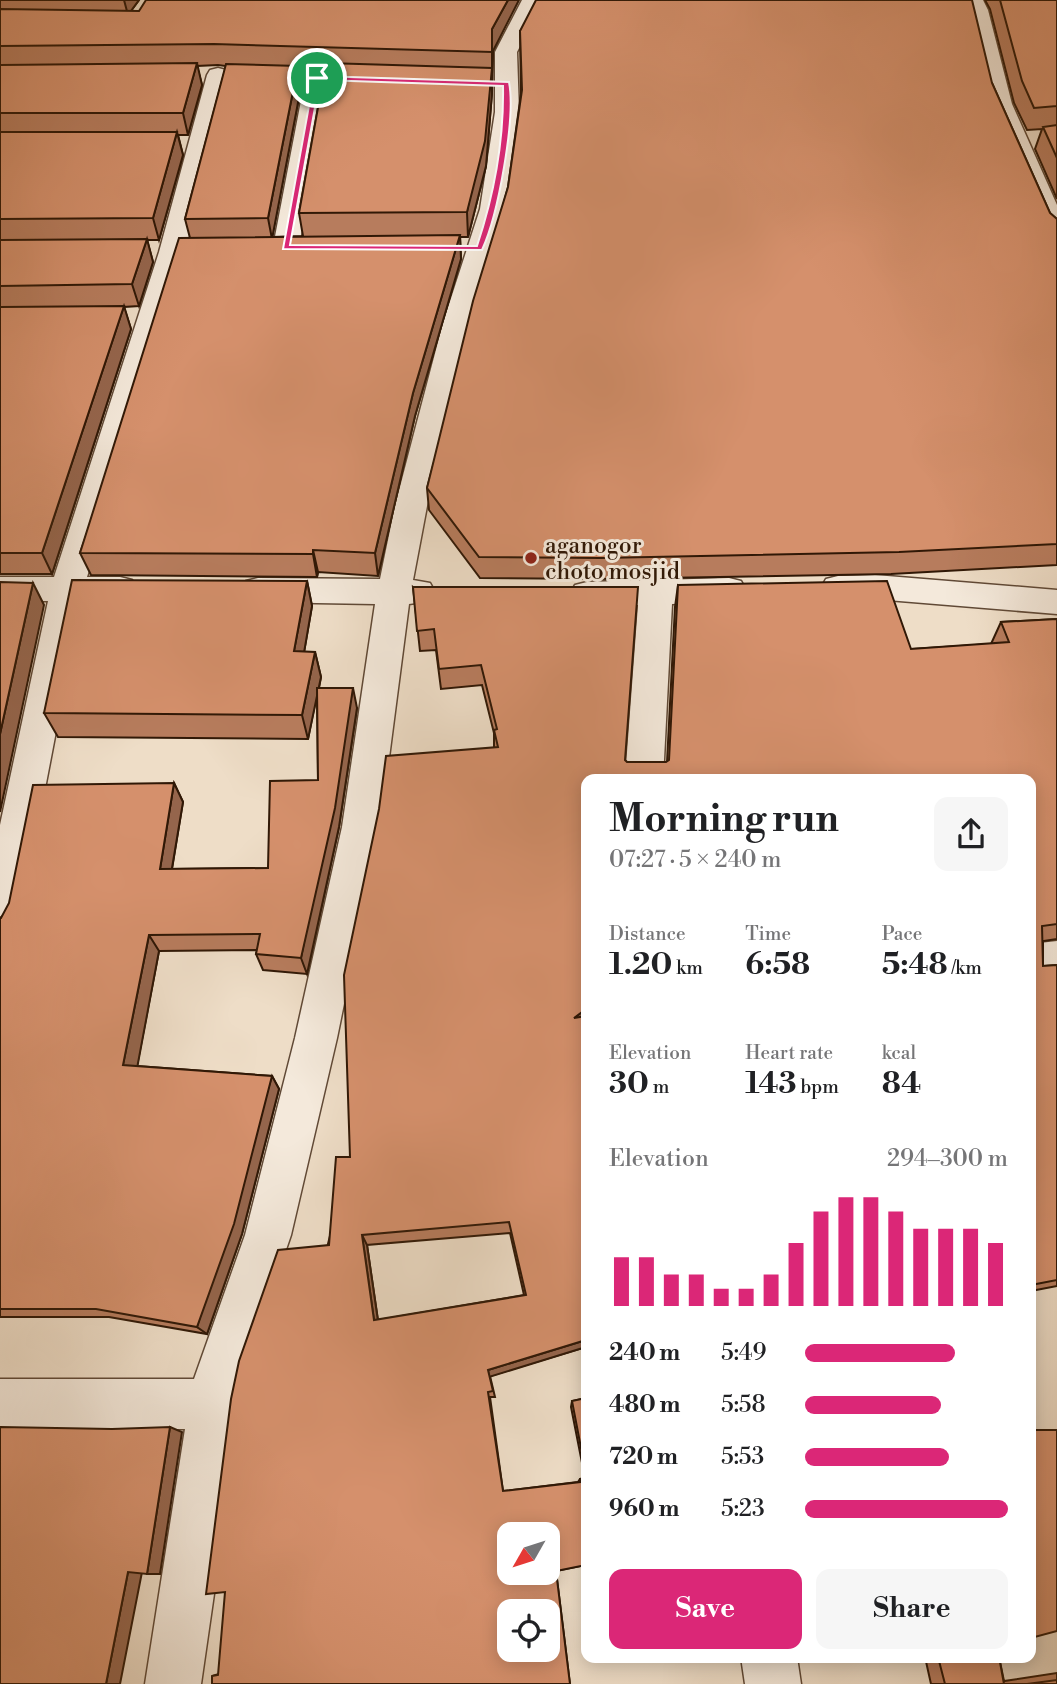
<!DOCTYPE html>
<html lang="en">
<head>
<meta charset="utf-8">
<style>
	:root { --surface:#fff; --page:#f6f6f6; --text:#202124; --muted:#757577; --accent:#db2777 }
	body { margin:0; font-family:"Libre Bodoni",serif; background:var(--page); color:var(--text); height:100vh; display:flex; flex-direction:column; font-size:26px; white-space:nowrap }
	* { box-sizing:border-box; margin:0 }
	p { font-size:23px; color:var(--muted) }
	.icon { flex:none; width:38px; height:38px; fill:none; stroke:currentColor; stroke-width:2; stroke-linecap:round; stroke-linejoin:round }
	.map { position:relative; flex:1; overflow:hidden }
	.panel { position:absolute; left:581px; top:774px; width:455px; height:889px; display:flex; flex-direction:column; background:var(--surface); border-radius:14px; box-shadow:0 4px 18px #0003 }
	.panel>* { flex:none }
	.needle { width:46px; rotate:231deg }
	.buttons { position:absolute; left:497px; top:1522px; display:grid; gap:14px }
	.buttons a { display:grid; place-items:center; width:63px; height:63px; border-radius:14px; background:var(--surface); box-shadow:0 4px 18px #0003; font-size:35px }
	.pin { position:absolute; display:grid; place-items:center; width:60px; height:60px; color:#fff; margin:-30px; border:4px solid #fff; border-radius:50%; box-shadow:0 2px 7px #0007 }
	.round { display:grid; place-items:center; flex:none; width:74px; height:74px; border-radius:14px; background:var(--page) }
	.headline { display:flex; align-items:center; justify-content:space-between; height:119px; padding:0 28px }
	h1 { font-size:38px; font-weight:700; line-height:52px }
	.stats { display:grid; grid-template-columns:repeat(3,1fr); gap:10px; height:119px; padding:7px 28px }
	.stats div { display:grid; align-content:center }
	.stats b { font-size:30px; font-weight:700 }
	.stats small { font-size:19px; font-weight:400 }
	.stats p { font-size:19px }
	.chart { height:196px; padding:14px 28px }
	.chart p { display:flex; justify-content:space-between }
	.chart svg { width:100%; height:126px; margin-top:7px; stroke:var(--accent); stroke-width:6 }
	.primary-button { display:flex; gap:14px; margin-top:auto; padding:14px 28px }
	.primary-button a { flex:1; height:80px; border-radius:14px; background:var(--accent); color:#fff; font-size:28px; font-weight:700; line-height:80px; text-align:center }
	.primary-button a+a { background:var(--page); color:var(--text) }
	ul { padding:0 28px; list-style:none; font-size:23px }
	li { display:grid; grid-template-columns:112px 84px 1fr; align-items:center; height:52px }
	li i { height:18px; border-radius:9px; background:var(--accent) }
	.map>svg:first-child { display:block }
	.lines { fill:none; stroke-linecap:round; stroke-linejoin:round }
	.minor-casing { stroke:#604936; stroke-width:3 }
	.minor { fill:#f4e9db; fill-rule:evenodd }
	.wall { fill:#b77c5d; stroke:#301806; stroke-width:2; fill-rule:evenodd }
	.shaded-wall { fill:#95654c; stroke:#301806; stroke-width:2 }
	.building { fill:#d5906c; stroke:#301806; stroke-width:2; fill-rule:evenodd }
	.route { fill:#db2777; stroke:#fff; stroke-width:2; fill-rule:evenodd }
	.poi-dot { fill:#8f2418; stroke:#f4e9db; stroke-width:2.5 }
	.labels { text-anchor:middle; stroke-width:6; stroke-linejoin:round; paint-order:stroke }
	.poi-label { font-size:23px; fill:#301806; stroke:#f4e9db; text-anchor:start }
</style>
</head>
<body>
<div class="map">
<svg width="1057" height="1684" viewBox="0 0 1057 1684">
	<rect width="100%" height="100%" fill="#eeddc7"/>
	<filter id="stains"><feTurbulence type="fractalNoise" baseFrequency=".00286" numOctaves="4"/><feColorMatrix values="0 0 0 0 .2 0 0 0 0 .09 0 0 0 0 .02 0 0 0 .5 -.17"/></filter>
	<radialGradient id="worn" r=".72"><stop offset=".6" stop-color="#630" stop-opacity="0"/><stop offset="1" stop-color="#630" stop-opacity=".3"/></radialGradient>
	<g class="lines">
		<g class="minor-casing">
			<g id="minor">
				<path d="M522,0H544L517,52L519,112L506,209L471,323L427,506L413,580L430,583L435,592L430,601L409,604L380,827L337,1038L291,1235L246,1367L238,1404L229,1490L201,1684H145L185,1429H0V1379H194L245,1235L295,1038L342,827L375,604L258,602L246,599L241,590L246,581L258,578L380,579L395,506L443,323L480,209L495,112V52Z"/>
				<path d="M961,0H983L988,10L1012,104L1057,205V242L1048,239L1044,234L988,104L966,10Z"/>
				<path d="M218,68L226,70L229,75L185,252L87,577H120L132,580L137,589L132,598L120,601H81L20,919L14,932L0,937V825L48,601H0V577H54L159,252L207,75L210,70Z"/>
				<path d="M247,69L376,73L384,75L387,80L384,85H327L299,247L295,253L286,255L277,253L273,247L304,85L239,81L236,76L239,71Z"/>
				<path d="M875,575L1057,590V614L875,599L838,600L826,597L821,588L826,579L838,576Z"/>
				<path d="M729,578L741,581L746,590L741,599L729,602L672,604L663,779H625L638,605L587,606L575,603L570,594L575,585L587,582Z"/>
				<path d="M1057,941V977L1031,980V944Z"/>
				<path d="M741,1657H797L801,1684H745Z"/>
			</g>
		</g>
		<use href="#minor" class="minor"/>
	</g>
	<g class="wall">
		<path d="M0,0H139L131,11L493,51L492,93L486,166L468,237H460L461,259L415,416L378,576L318,572L317,577L91,575L80,553L190,238L185,219L226,66L218,65L197,66L202,85L188,135H178L183,155L159,240H147L153,262L139,306L124,307L131,329L52,574H0ZM298,68L325,69L299,213L303,236L272,237L301,87Z"/>
		<path d="M985,0H1057V199L1035,149L1042,129L1027,130L1014,103L990,9Z"/>
		<path d="M520,31L992,83L1050,213L1057,219V565L891,574L599,579L480,578L429,510L427,488L508,187L521,94Z"/>
		<path d="M307,581L312,606L304,652H315L321,677L319,688L357,708L339,827L307,974L263,970L256,954L257,950L159,951L137,1066L272,1076L279,1089L242,1234L207,1334L109,1317H0V918L174,783L183,802L172,869L268,868L318,780L317,694L308,739L58,737L44,713Z"/>
		<path d="M678,585L911,649L991,644L1001,622L1057,619V939L1043,941V966L1057,965V1286L1031,1291V779H586V1347L490,1376L495,1397H490L503,1491L578,1482L580,1479L585,1478L571,1407L572,1401L586,1398V1565L556,1571L570,1684L212,1676L219,1674L350,1157L494,747V733L482,685L441,689L436,650L420,651L413,587L627,762H667L675,607ZM510,1233L524,1295L378,1320L367,1245Z"/>
		<path d="M925,1657H999L1004,1681L1057,1673V1684H931Z"/>
	</g>
	<g class="shaded-wall">
		<path d="M124,0H139L128,15Z"/>
		<path d="M508,0H519L493,51L492,74V29Z"/>
		<path d="M197,63L202,85L188,135L183,113Z"/>
		<path d="M298,66L301,87L272,239L268,218Z"/>
		<path d="M492,68V93L486,166L468,237L467,212Z"/>
		<path d="M177,132L183,155L159,240L153,218Z"/>
		<path d="M460,235L461,259L415,416L378,576L375,553L413,393Z"/>
		<path d="M147,239L153,262L139,306L132,284Z"/>
		<path d="M124,306L131,329L52,574L42,553Z"/>
		<path d="M313,550L318,572L317,577L313,554Z"/>
		<path d="M307,581L312,606L300,676L294,651Z"/>
		<path d="M33,583L44,605L0,812V734Z"/>
		<path d="M315,652L321,677L308,739L302,715Z"/>
		<path d="M353,688L357,708L339,827L307,974L301,958Z"/>
		<path d="M174,783L183,802L169,886L160,869Z"/>
		<path d="M149,935L159,951L135,1079L123,1065Z"/>
		<path d="M586,1009V1023L574,1018Z"/>
		<path d="M272,1076L279,1089L242,1234L207,1334L197,1327Z"/>
		<path d="M362,1235L367,1245L379,1328L374,1320Z"/>
		<path d="M586,1340V1347L489,1377L488,1370Z"/>
		<path d="M170,1427L182,1432L160,1574H147Z"/>
		<path d="M128,1572H142L120,1684H106Z"/>
	</g>
	<g class="building">
		<path d="M146,0H508L492,29V52L214,44L0,46V9L139,11Z"/>
		<path d="M536,0H972L992,83L1050,213L1057,219V544L899,552L600,558L479,557L427,488L473,301L508,187L522,90L520,31Z"/>
		<path d="M1000,0H1057V106L1034,108L1022,81Z"/>
		<path d="M197,63L183,113H0V65Z"/>
		<path d="M326,63L492,68L485,141L467,212L299,213Z"/>
		<path d="M226,64L298,66L268,218L185,219Z"/>
		<path d="M1057,125V158L1043,127Z"/>
		<path d="M0,132H177L153,218L0,219Z"/>
		<path d="M460,235L413,393L375,553L313,550V554L80,553L179,238Z"/>
		<path d="M147,239L132,284L0,286V240Z"/>
		<path d="M124,306L42,553H0V307Z"/>
		<path d="M72,580L307,581L294,651L315,652L302,715L44,713Z"/>
		<path d="M887,581L911,649L1009,642L1001,622L1057,619V924L1042,926L1043,966L1057,965V1280L1031,1285V779H586V1009L574,1018L586,1016V1340L488,1370L493,1391L488,1392L503,1491L580,1482V1479L586,1478V1565L556,1571L570,1684H212V1676L218,1675L225,1592L206,1594L231,1399L239,1361L278,1250L329,1245L336,1157H350L344,975L379,809L386,756L498,747L494,730L497,729L481,665L439,669L434,629L417,631L413,587H638L625,760L627,762H666L669,760L678,585ZM509,1222L526,1295L374,1320L362,1235ZM509,1535H548V1573H509ZM509,1612H548V1650H509Z"/>
		<path d="M0,582L33,583L0,734Z"/>
		<path d="M317,688H353L335,808L301,958L256,954L260,934L149,935L123,1065L272,1076L234,1224L197,1327L96,1309H0V918H1L9,903L33,785L174,783L160,869L268,868L270,781L318,780Z"/>
		<path d="M586,1398V1474L572,1401Z"/>
		<path d="M0,1427L112,1429L170,1427L147,1574L128,1572L106,1684H0Z"/>
		<path d="M1031,1430H1057V1631L1031,1638Z"/>
		<path d="M938,1657H999L1004,1684H945Z"/>
		<path d="M1057,1680V1684H1027Z"/>
	</g>
	<path class="route" d="M317,76L509,82C516,118 498,216 482,250L283,249L314,78ZM320,80L503,86C504,139 494,195 477,246L290,245Z"/>
	<circle class="poi-dot" cx="531" cy="558" r="7"/>
	<g class="labels">
		<g class="poi-label">
			<text x="545" y="553">aganogor<tspan x="545" dy="26">choto mosjid</tspan></text>
		</g>
	</g>
	<rect width="100%" height="100%" filter="url(#stains)"/>
	<rect width="100%" height="100%" fill="url(#worn)"/>
</svg>
<div class="buttons">
<a><svg class="needle" viewBox="-14 -14 28 28"><path d="M0-13l5 13h-10z" fill="#e53935"/><path d="M0 13l5-13h-10z" fill="#757577"/></svg></a>
<a><svg class="icon" aria-label="locate" viewBox="0 0 24 24"><circle cx="12" cy="12" r="6"/><path d="M12 2v4M12 18v4M2 12h4M18 12h4"/></svg></a>
</div>
<div class="pin" style="left:317px;top:78px;background:#1e9e55"><svg class="icon" aria-label="arrive" viewBox="0 0 24 24"><path d="M6 21V4h12l-3 4 3 4H6"/></svg></div>
<section class="panel">
<div class="headline"><div><h1>Morning run</h1><p>07:27 · 5 × 240 m</p></div><a class="round"><svg class="icon" aria-label="share" viewBox="0 0 24 24"><path d="M12 15V3M7 8l5-5 5 5M5 13v7h14v-7"/></svg></a></div>
<div class="stats">
<div><p>Distance</p><b>1.20<small> km</small></b></div>
<div><p>Time</p><b>6:58</b></div>
<div><p>Pace</p><b>5:48<small> /km</small></b></div>
</div>
<div class="stats">
<div><p>Elevation</p><b>30<small> m</small></b></div>
<div><p>Heart rate</p><b>143<small> bpm</small></b></div>
<div><p>kcal</p><b>84</b></div>
</div>
<div class="chart"><p><span>Elevation</span>294–300 m</p>
<svg viewBox="0 0 160 44" preserveAspectRatio="none"><path d="M5 44V27M15 44V27M25 44V33M35 44V33M45 44V38M55 44V38M65 44V33M75 44V22M85 44V11M95 44V6M105 44V6M115 44V11M125 44V17M135 44V17M145 44V17M155 44V22"/></svg>
</div>
<ul>
<li><b>240 m</b>5:49<i style="width:74%"></i></li>
<li><b>480 m</b>5:58<i style="width:67%"></i></li>
<li><b>720 m</b>5:53<i style="width:71%"></i></li>
<li><b>960 m</b>5:23<i style="width:100%"></i></li>
</ul>
<div class="primary-button"><a>Save</a><a>Share</a></div>
</section>
</div>
</body>
</html>
